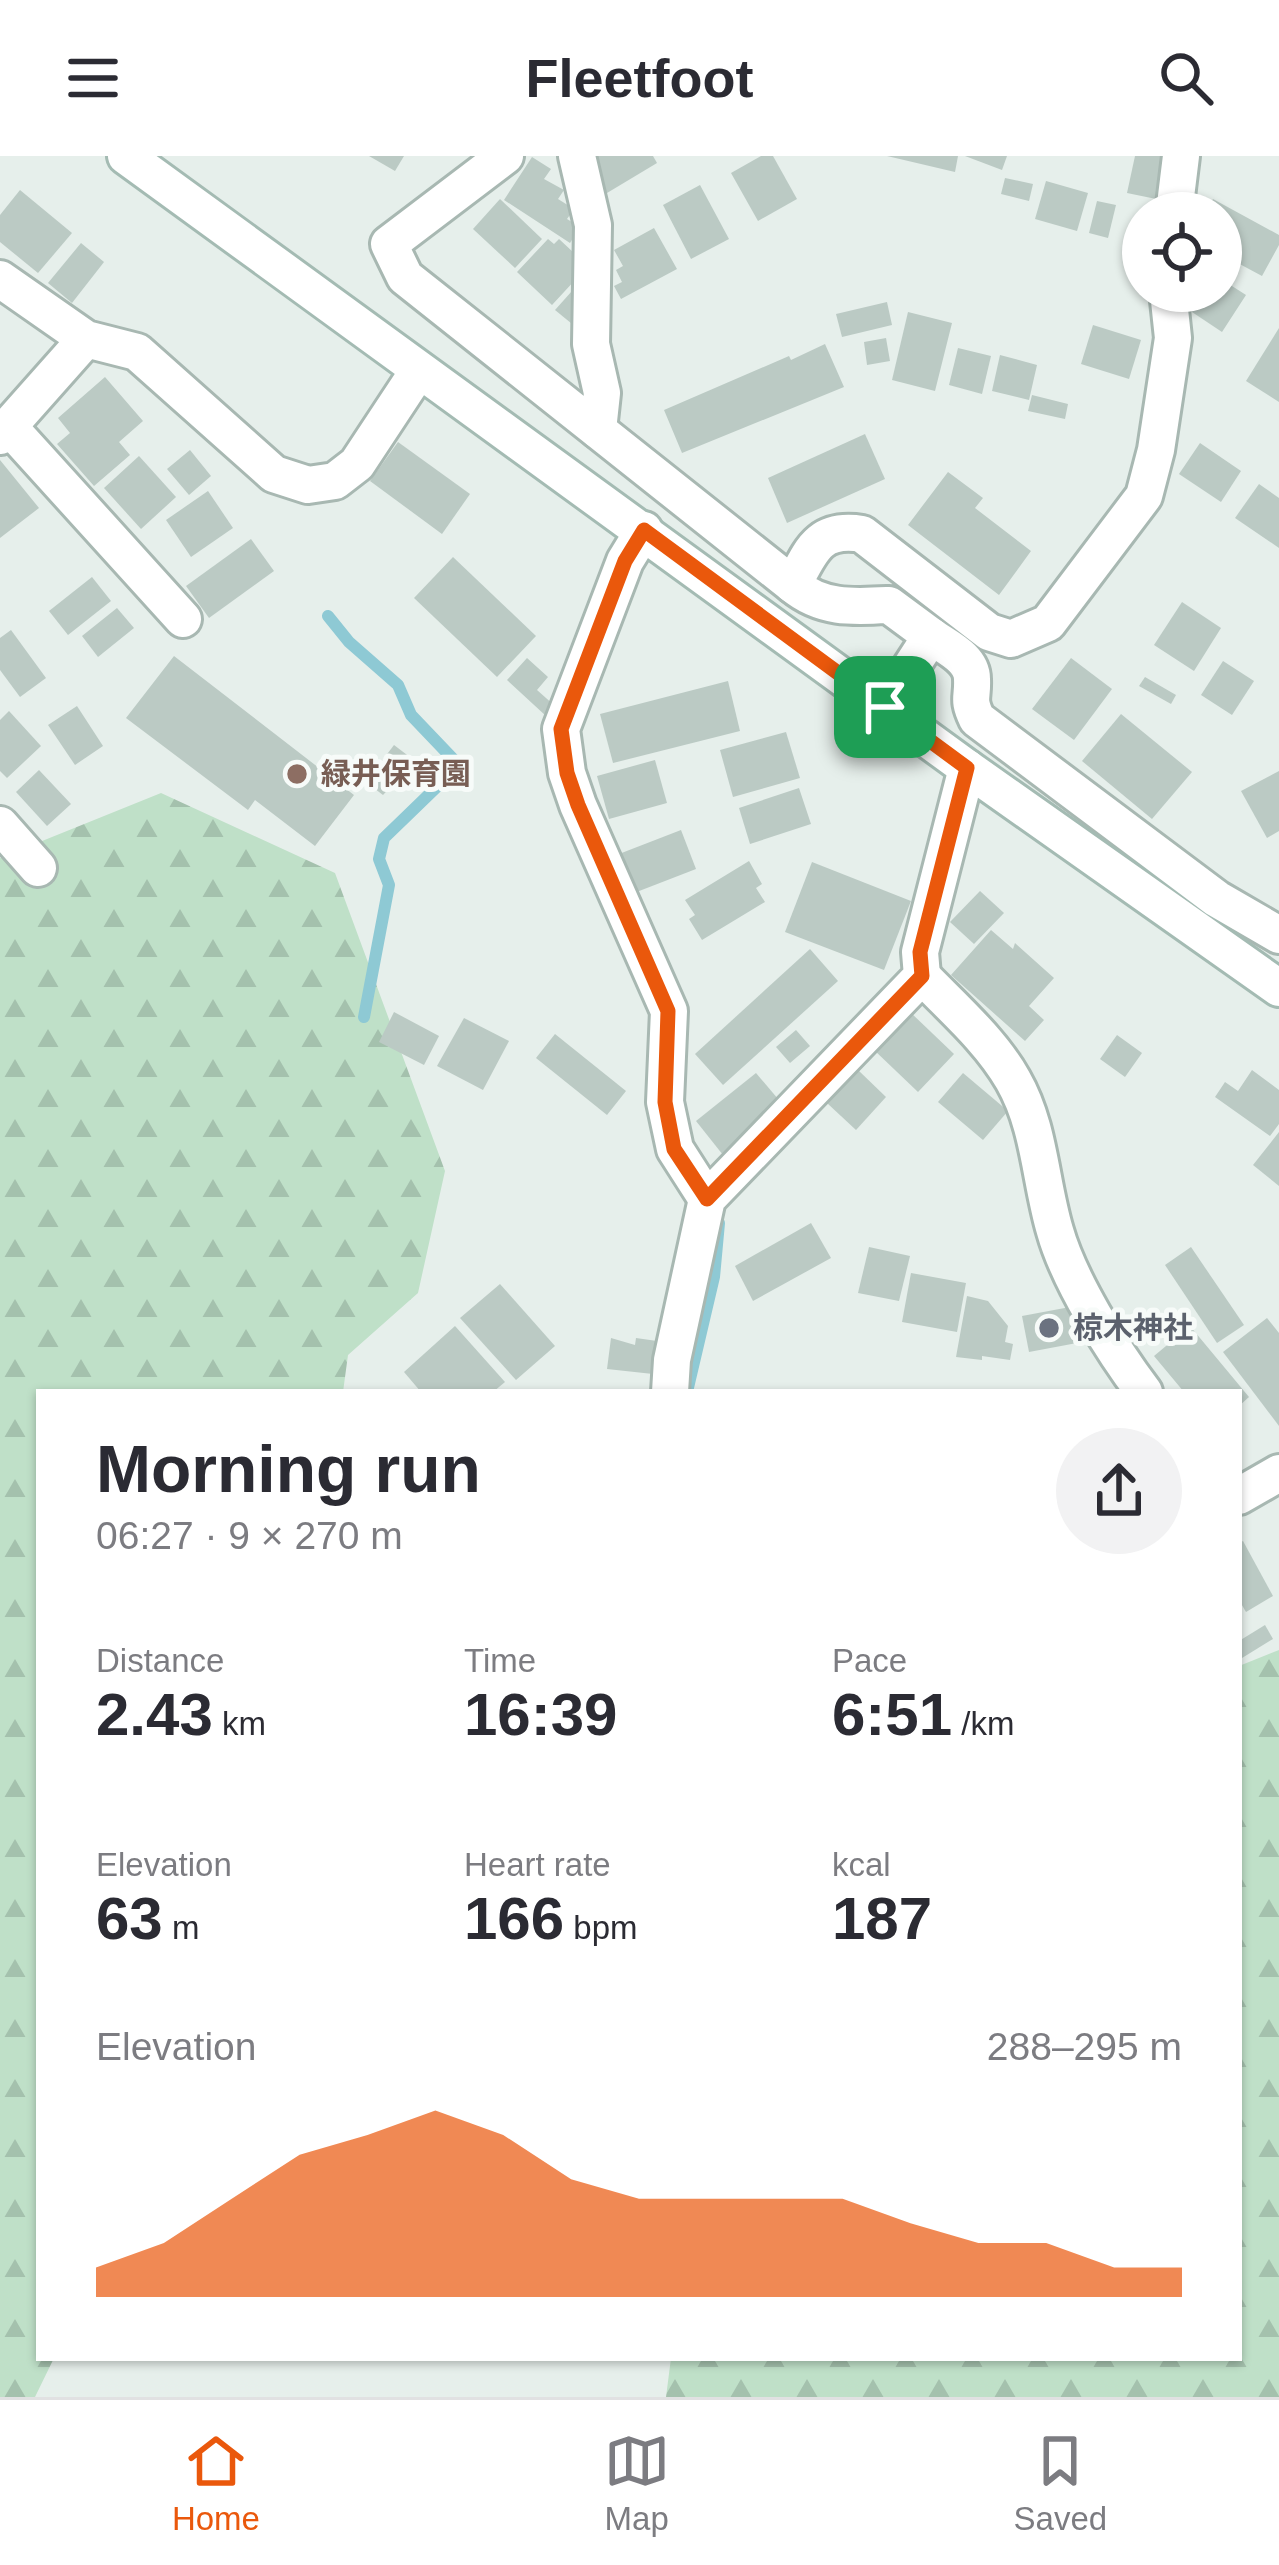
<!DOCTYPE html>
<html lang="en">
<head>
<meta charset="utf-8">
<style>
	:root { --surface:#fff; --page:#f2f2f3; --text:#2b2b33; --muted:#7c7c81; --line:#e1e1e2; --accent:#ea580c }
	body { margin:0; font-family:Helvetica,"Noto Sans JP",sans-serif; background:var(--page); color:var(--text); height:100vh; display:flex; flex-direction:column; font-size:45px; white-space:nowrap }
	* { box-sizing:border-box; margin:0 }
	p { font-size:39px; color:var(--muted) }
	.icon { flex:none; width:66px; height:66px; fill:none; stroke:currentColor; stroke-width:2; stroke-linecap:round; stroke-linejoin:round }
	.map { position:relative; flex:1; overflow:hidden }
	.panel { position:absolute; left:36px; top:1233px; width:1206px; height:972px; display:flex; flex-direction:column; background:var(--surface); border-radius:0px; box-shadow:0 3px 9px #0004 }
	.panel>* { flex:none }
	.fabs { position:absolute; left:1122px; top:36px; display:grid; gap:24px }
	.fabs a { display:grid; place-items:center; width:120px; height:120px; border-radius:50%; background:var(--surface); box-shadow:0 3px 9px #0004; font-size:60px }
	.pin { position:absolute; display:grid; place-items:center; width:102px; height:102px; color:#fff; margin:-51px; border-radius:24px; box-shadow:0 6px 18px #0006 }
	.round { display:grid; place-items:center; flex:none; width:126px; height:126px; border-radius:63px; background:var(--page) }
	.head { display:flex; align-items:center; justify-content:space-between; height:204px; padding:0 60px }
	h1 { font-size:66px; font-weight:700; line-height:90px }
	.figures { display:grid; grid-template-columns:repeat(3,1fr); gap:18px; height:204px; padding:12px 60px }
	.figures div { display:grid; align-content:center }
	.figures b { font-size:60px; font-weight:700 }
	.figures small { font-size:33px; font-weight:400 }
	.figures p { font-size:33px }
	.chart { height:336px; padding:24px 60px }
	.chart p { display:flex; justify-content:space-between }
	.chart svg { width:100%; height:216px; margin-top:12px; fill:var(--accent); opacity:.7 }
	header { display:flex; justify-content:space-between; align-items:center; height:156px; padding:0 60px; background:var(--surface); font-size:54px; font-weight:700 }
	.tab-bar { display:flex; justify-content:space-around; align-items:center; height:168px; border-top:3px solid var(--line); background:var(--surface); font-size:33px; color:var(--muted) }
	.tab-bar a { display:grid; justify-items:center; gap:6px }
	.tab-bar .selected { color:var(--accent) }
	.map>svg:first-child { display:block }
	.forest { fill:url(#forest-firs) }
	.lines { fill:none; stroke-linecap:round; stroke-linejoin:round }
	.stream { stroke:#8ec9d4; stroke-width:12 }
	.building { fill:#bbcac4 }
	.street-casing { stroke:#a8b8b2; stroke-width:42 }
	.secondary-casing { stroke:#a4bbb3; stroke-width:42 }
	.street { stroke:#fff; stroke-width:36 }
	.secondary { stroke:#fff; stroke-width:36 }
	.route-casing { stroke:#fff; stroke-width:24 }
	.route { stroke:#ea580c; stroke-width:15 }
	.education-dot { fill:#8d6e63; stroke:#f7fbf9; stroke-width:4.5 }
	.worship-dot { fill:#6b7280; stroke:#f7fbf9; stroke-width:4.5 }
	.labels { text-anchor:middle; stroke-width:10; stroke-linejoin:round; paint-order:stroke }
	.education-label { font-size:30px; font-weight:bold; fill:#785e54; stroke:#f7fbf9; text-anchor:start }
	.worship-label { font-size:30px; font-weight:bold; fill:#5b616d; stroke:#f7fbf9; text-anchor:start }
</style>
</head>
<body>
<header><svg class="icon" aria-label="menu" viewBox="0 0 24 24"><path d="M4 6h16M4 12h16M4 18h16"/></svg>Fleetfoot<svg class="icon" aria-label="search" viewBox="0 0 24 24"><circle cx="10" cy="10" r="6"/><path d="M15 15l6 6"/></svg></header>
<div class="map">
<svg width="1279" height="2241" viewBox="0 0 1279 2241">
	<defs>
		<pattern id="forest-firs" width="22" height="20" patternUnits="userSpaceOnUse" patternTransform="scale(3)"><rect width="22" height="20" fill="#bfe0c8"/><path d="M5 1l3.5 6h-7zM16 11l3.5 6h-7z" fill="#a4c1ad"/></pattern>
	</defs>
	<rect width="100%" height="100%" fill="#e6efeb"/>
	<g class="forest">
		<path d="M161,637L335,717L445,1015L418,1137L348,1199L343,1236H39V2202H54L35,2241H0V702Z"/>
		<path d="M1279,1494V2241H666L671,2202H1239V1510Z"/>
	</g>
	<g class="lines">
		<g class="stream">
			<path d="M328,460L349,486L398,529L411,559L453,603L445,623L384,682L379,703L389,729L364,861"/>
			<path d="M687,1236L714,1121L719,1067"/>
		</g>
	</g>
	<g class="building">
		<path d="M369,0H404L395,15Z"/>
		<path d="M584,0H653L657,7L607,37Z"/>
		<path d="M761,0H773L797,43L758,65L731,17Z"/>
		<path d="M887,0H958L955,16Z"/>
		<path d="M965,0H1007L1002,14Z"/>
		<path d="M1135,0H1171L1161,44L1127,37Z"/>
		<path d="M532,1L551,13L544,23L564,34L558,43L574,53L567,63L580,71L570,87L504,44Z"/>
		<path d="M1005,22L1033,28L1029,45L1001,38Z"/>
		<path d="M1046,25L1088,37L1077,75L1035,63Z"/>
		<path d="M700,29L729,83L691,103L663,49Z"/>
		<path d="M20,34L72,77L38,117L0,86V59Z"/>
		<path d="M500,43L542,83L515,112L473,73Z"/>
		<path d="M1213,43L1279,79V89L1262,120L1221,98V57H1205Z"/>
		<path d="M1097,45L1116,49L1108,82L1089,77Z"/>
		<path d="M654,72L677,113L621,143L614,130L622,126L616,114L623,110L614,94Z"/>
		<path d="M548,83L554,88L559,83L588,110L552,149L517,116Z"/>
		<path d="M81,87L104,106L72,147L48,127Z"/>
		<path d="M1221,123L1246,139L1222,176L1183,150L1193,135H1221Z"/>
		<path d="M572,135L580,141L577,172L555,154Z"/>
		<path d="M887,146L892,169L842,181L836,158Z"/>
		<path d="M908,156L952,167L935,235L892,224Z"/>
		<path d="M1093,169L1141,184L1129,223L1081,208Z"/>
		<path d="M1279,172V246L1246,225Z"/>
		<path d="M886,182L890,205L867,209L864,186Z"/>
		<path d="M825,188L844,231L682,297L664,254L789,200L791,204Z"/>
		<path d="M958,192L991,200L982,238L949,229Z"/>
		<path d="M1000,199L1037,209L1029,244L992,235Z"/>
		<path d="M105,221L143,265L119,286L130,299L94,330L57,288L70,277L58,262Z"/>
		<path d="M1032,239L1068,248L1065,263L1028,255Z"/>
		<path d="M865,278L885,323L787,367L768,322Z"/>
		<path d="M398,286L470,338L442,378L370,325Z"/>
		<path d="M1200,287L1241,315L1221,346L1179,318Z"/>
		<path d="M190,294L211,320L189,339L167,313Z"/>
		<path d="M139,300L176,341L141,373L104,332Z"/>
		<path d="M0,304L39,352L0,382Z"/>
		<path d="M948,316L983,342L975,352L1031,395L999,439L908,369Z"/>
		<path d="M1259,328L1279,342V392L1235,362Z"/>
		<path d="M208,335L233,372L191,401L166,364Z"/>
		<path d="M251,383L274,415L209,462L186,430Z"/>
		<path d="M453,401L536,480L497,521L414,442Z"/>
		<path d="M92,421L111,445L68,479L49,455Z"/>
		<path d="M1182,446L1221,472L1194,515L1154,489Z"/>
		<path d="M117,452L134,472L98,501L82,480Z"/>
		<path d="M11,474L46,522L20,541L0,514V482Z"/>
		<path d="M174,500L354,639L315,690L255,644L248,654L126,562Z"/>
		<path d="M527,502L548,521L537,534L555,550L546,560L507,524Z"/>
		<path d="M1071,502L1112,533L1074,584L1032,553Z"/>
		<path d="M1223,505L1254,525L1232,559L1201,539Z"/>
		<path d="M1145,521L1176,539L1171,548L1139,530Z"/>
		<path d="M728,525L740,575L613,607L600,558Z"/>
		<path d="M77,550L103,590L75,609L48,569Z"/>
		<path d="M9,555L41,590L7,622L0,615V564Z"/>
		<path d="M1121,558L1192,616L1152,663L1082,605Z"/>
		<path d="M786,576L800,622L733,641L720,594Z"/>
		<path d="M394,589L415,605L383,639L366,626Z"/>
		<path d="M655,604L667,647L609,663L597,620Z"/>
		<path d="M39,614L71,648L47,670L16,636Z"/>
		<path d="M1279,615V675L1267,682L1241,635Z"/>
		<path d="M799,632L811,668L750,688L739,652Z"/>
		<path d="M681,674L696,713L634,737L619,698Z"/>
		<path d="M749,705L762,728L756,732L765,746L702,784L689,763L695,759L685,744Z"/>
		<path d="M812,706L911,745L884,814L785,776Z"/>
		<path d="M980,735L1004,757L974,788L950,766Z"/>
		<path d="M991,774L1013,793L1015,787L1054,822L1029,850L1044,864L1025,885L951,819Z"/>
		<path d="M810,793L838,825L723,929L695,898Z"/>
		<path d="M909,855L954,898L918,936L873,893Z"/>
		<path d="M394,856L439,880L424,909L379,886Z"/>
		<path d="M464,862L509,885L483,934L437,910Z"/>
		<path d="M796,874L810,890L790,907L776,891Z"/>
		<path d="M555,878L626,935L607,959L536,902Z"/>
		<path d="M1117,879L1142,897L1125,921L1100,903Z"/>
		<path d="M858,914L886,941L856,974L827,947Z"/>
		<path d="M1252,914L1279,934V968L1270,980L1215,941L1225,926L1238,935Z"/>
		<path d="M756,917L784,950L723,999L696,965Z"/>
		<path d="M963,917L1008,955L983,984L938,946Z"/>
		<path d="M1279,976V1030L1253,1009Z"/>
		<path d="M811,1067L831,1102L753,1145L735,1110Z"/>
		<path d="M869,1091L910,1100L899,1145L858,1137Z"/>
		<path d="M1191,1091L1244,1169L1217,1187L1165,1109Z"/>
		<path d="M911,1117L966,1127L957,1176L902,1166Z"/>
		<path d="M500,1128L555,1190L516,1224L460,1162Z"/>
		<path d="M967,1140L988,1145L1008,1170L1005,1186L1013,1188L1010,1204L982,1200V1204L956,1201Z"/>
		<path d="M1070,1151L1077,1187L1029,1196L1022,1160Z"/>
		<path d="M1267,1162L1279,1177V1270L1223,1196Z"/>
		<path d="M455,1170L505,1226L493,1236H421L404,1216Z"/>
		<path d="M1190,1170L1249,1241L1239,1250V1236H1184L1154,1200Z"/>
		<path d="M611,1182L635,1189L636,1182L657,1185L653,1218L607,1213Z"/>
		<path d="M1243,1385L1273,1440L1246,1456L1239,1444V1387Z"/>
		<path d="M1265,1469L1273,1483L1242,1502L1239,1485Z"/>
	</g>
	<g class="lines">
		<g class="street-casing">
			<g id="street">
				<path d="M505,0L389,88L405,121L793,429"/>
				<path d="M577,0L593,69L591,188L602,237L598,274"/>
				<path d="M1174,57L1181,0"/>
				<path d="M0,123L86,183L137,196L274,318L308,329L335,325L357,308L419,214"/>
				<path d="M10,272L183,463"/>
				<path d="M0,280L86,183"/>
				<path d="M644,374L625,405L561,573L567,617L578,649L669,855L665,946L675,993L707,1043"/>
				<path d="M931,480C946,491 972,502 972,523C973,543 967,542 977,563L1217,743L1279,779"/>
				<path d="M885,551L931,480L889,449C852,451 822,453 793,429C811,395 818,371 862,378L989,476L1011,483L1048,467L1144,340L1156,294L1173,182L1168,135"/>
				<path d="M0,669L38,712"/>
				<path d="M922,820C953,852 991,885 1013,924C1040,971 1040,1025 1055,1075C1069,1125 1113,1195 1144,1236"/>
				<path d="M670,1236L672,1204L707,1043L922,820L920,796L967,612"/>
				<path d="M1239,1340L1279,1317"/>
			</g>
		</g>
		<g class="secondary-casing">
			<path id="secondary" d="M126,0L967,612L1279,832"/>
		</g>
		<use href="#street" class="street"/>
		<use href="#secondary" class="secondary"/>
	</g>
	<g class="lines">
		<g class="route-casing">
			<path id="route" d="M644,374L967,612L920,796L922,820L707,1043L674,993L665,946L668,855L578,649L567,617L561,573L625,405Z"/>
		</g>
		<use href="#route" class="route"/>
	</g>
	<circle class="education-dot" cx="297" cy="618" r="12"/>
	<circle class="worship-dot" cx="1049" cy="1172" r="12"/>
	<g class="labels">
		<g class="education-label">
			<text x="321" y="628">緑井保育園</text>
		</g>
		<g class="worship-label">
			<text x="1073" y="1182">椋木神社</text>
		</g>
	</g>
</svg>
<div class="fabs">
<a><svg class="icon" aria-label="locate" viewBox="0 0 24 24"><circle cx="12" cy="12" r="6"/><path d="M12 2v4M12 18v4M2 12h4M18 12h4"/></svg></a>
</div>
<div class="pin" style="left:885px;top:551px;background:#1e9e55"><svg class="icon" aria-label="arrive" viewBox="0 0 24 24"><path d="M6 21V4h12l-3 4 3 4H6"/></svg></div>
<section class="panel">
<div class="head"><div><h1>Morning run</h1><p>06:27 · 9 × 270 m</p></div><a class="round"><svg class="icon" aria-label="share" viewBox="0 0 24 24"><path d="M12 15V3M7 8l5-5 5 5M5 13v7h14v-7"/></svg></a></div>
<div class="figures">
<div><p>Distance</p><b>2.43<small> km</small></b></div>
<div><p>Time</p><b>16:39</b></div>
<div><p>Pace</p><b>6:51<small> /km</small></b></div>
</div>
<div class="figures">
<div><p>Elevation</p><b>63<small> m</small></b></div>
<div><p>Heart rate</p><b>166<small> bpm</small></b></div>
<div><p>kcal</p><b>187</b></div>
</div>
<div class="chart"><p><span>Elevation</span>288–295 m</p>
<svg viewBox="0 0 160 44" preserveAspectRatio="none"><path d="M0 44V38L10 33L20 24L30 15L40 11L50 6L60 11L70 20L80 24L90 24L100 24L110 24L120 29L130 33L140 33L150 38L160 38V44z"/></svg>
</div>
</section>
</div>
<nav class="tab-bar">
<a class="selected"><svg class="icon" aria-label="home" viewBox="0 0 24 24"><path d="M3 11l9-7 9 7M6 9v11h12V9"/></svg>Home</a>
<a><svg class="icon" aria-label="map" viewBox="0 0 24 24"><path d="M3 6l6-2 6 2 6-2v14l-6 2-6-2-6 2zM9 4v14M15 6v14"/></svg>Map</a>
<a><svg class="icon" aria-label="saved" viewBox="0 0 24 24"><path d="M7 4h10v16l-5-4-5 4z"/></svg>Saved</a>
</nav>
</body>
</html>
